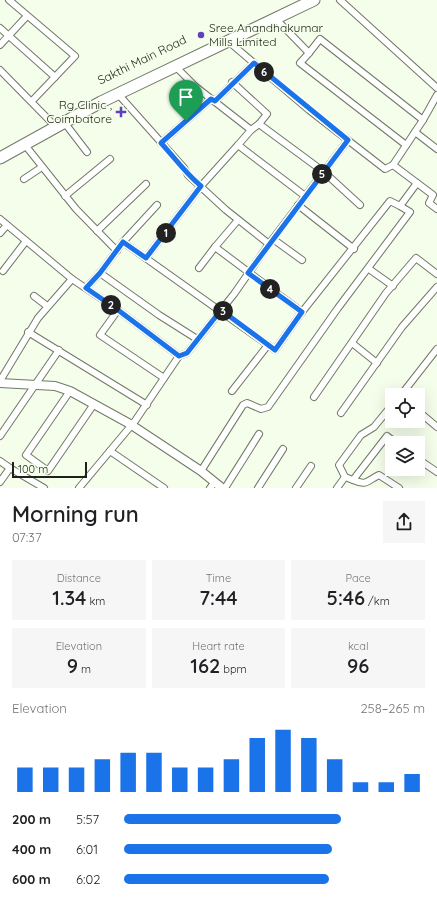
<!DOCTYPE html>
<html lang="en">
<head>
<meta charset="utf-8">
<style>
	:root { --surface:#fff; --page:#f6f6f6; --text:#202124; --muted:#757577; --accent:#1a73e8 }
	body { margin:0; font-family:Quicksand,sans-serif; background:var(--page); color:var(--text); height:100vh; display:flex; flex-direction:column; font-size:15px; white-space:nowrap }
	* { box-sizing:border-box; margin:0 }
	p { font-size:13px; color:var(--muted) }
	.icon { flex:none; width:22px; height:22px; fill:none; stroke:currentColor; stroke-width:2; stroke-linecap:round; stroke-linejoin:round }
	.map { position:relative; height:488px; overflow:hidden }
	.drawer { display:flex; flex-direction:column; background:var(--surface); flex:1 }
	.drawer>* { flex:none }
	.fabs { position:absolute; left:385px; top:388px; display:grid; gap:8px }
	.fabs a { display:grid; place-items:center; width:40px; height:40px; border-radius:0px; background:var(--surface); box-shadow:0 4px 16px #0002; font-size:20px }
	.scale { position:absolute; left:12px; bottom:10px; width:75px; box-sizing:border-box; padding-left:4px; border:2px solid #1f221b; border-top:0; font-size:11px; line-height:14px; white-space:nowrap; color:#1f221b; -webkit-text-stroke:3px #f5feea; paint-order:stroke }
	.pin { position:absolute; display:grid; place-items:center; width:34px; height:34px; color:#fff; margin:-41px -17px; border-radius:50% 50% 50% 0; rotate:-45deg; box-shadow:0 0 4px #0007 }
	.pin .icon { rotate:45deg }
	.km { position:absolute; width:20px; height:20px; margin:-10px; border-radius:50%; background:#222; color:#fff; font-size:11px; line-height:20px; text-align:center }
	.round { display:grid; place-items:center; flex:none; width:42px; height:42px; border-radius:0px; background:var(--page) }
	.summary { display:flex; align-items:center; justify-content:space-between; height:68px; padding:0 12px }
	h1 { font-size:22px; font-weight:600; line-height:30px }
	.stats { display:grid; grid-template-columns:repeat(3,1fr); gap:6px; height:68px; padding:4px 12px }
	.stats div { display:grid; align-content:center; border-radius:0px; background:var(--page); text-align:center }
	.stats b { font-size:20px; font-weight:600 }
	.stats small { font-size:11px; font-weight:400 }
	.stats p { font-size:11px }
	.chart { height:112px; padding:8px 12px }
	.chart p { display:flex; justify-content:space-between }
	.chart svg { width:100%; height:72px; margin-top:4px; stroke:var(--accent); stroke-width:6 }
	ul { padding:0 12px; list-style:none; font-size:13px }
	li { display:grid; grid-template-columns:64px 48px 1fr; align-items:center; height:30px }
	li i { height:10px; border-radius:5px; background:var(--accent) }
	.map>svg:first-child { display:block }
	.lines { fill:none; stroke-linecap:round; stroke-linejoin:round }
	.street-casing { stroke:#717967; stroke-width:8 }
	.secondary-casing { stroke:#717967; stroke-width:10 }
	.highway-casing { stroke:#717967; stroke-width:13 }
	.street { stroke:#fff; stroke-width:6 }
	.secondary { stroke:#fff; stroke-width:8 }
	.highway { stroke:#fff; stroke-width:11 }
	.route-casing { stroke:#fff; stroke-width:8 }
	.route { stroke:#1a73e8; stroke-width:5 }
	.poi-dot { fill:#5d42ba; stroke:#f5feea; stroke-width:1.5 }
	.labels { text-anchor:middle; stroke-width:3; stroke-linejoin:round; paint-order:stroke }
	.poi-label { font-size:12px; fill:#1f221b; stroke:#f5feea; text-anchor:start }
	.street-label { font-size:12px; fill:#1f221b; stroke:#f5feea }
</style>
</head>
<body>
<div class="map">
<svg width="437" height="488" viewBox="0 0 437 488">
	<rect width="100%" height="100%" fill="#f5feea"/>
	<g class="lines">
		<g class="street-casing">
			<g id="street">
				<path d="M9,0L75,56L32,101"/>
				<path d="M340,0L437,88"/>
				<path d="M275,18L309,53L320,39L423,120"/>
				<path d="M0,28L55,77"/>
				<path d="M228,41L309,110L385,169L393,165"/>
				<path d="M0,45L27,16"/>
				<path d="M309,53L300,63L406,145"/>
				<path d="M175,66L196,87L251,130L259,124L324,172L360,205"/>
				<path d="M0,70L51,122"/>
				<path d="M232,82L267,114L259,124"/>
				<path d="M118,94L184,168L188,175L226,210L269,244"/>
				<path d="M215,101L254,63"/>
				<path d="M64,122L87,152"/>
				<path d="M415,132L437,149"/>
				<path d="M161,143L211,99"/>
				<path d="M25,145L76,209L117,251"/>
				<path d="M238,145L251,130"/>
				<path d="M24,179L42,167"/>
				<path d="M417,183L433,195L429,203L437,209"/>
				<path d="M65,196L110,159"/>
				<path d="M298,205L354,249"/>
				<path d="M0,219L72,279L118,310L179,356L135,421L79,488"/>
				<path d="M97,231L146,184"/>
				<path d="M0,233L7,225"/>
				<path d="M273,239L302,260"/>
				<path d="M123,242L157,205"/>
				<path d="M215,247L302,312"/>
				<path d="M146,258L201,186L238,145L305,196"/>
				<path d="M199,268L215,247L238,220"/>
				<path d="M369,269L393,286"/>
				<path d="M3,271L26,241"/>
				<path d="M100,273L159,315L197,339"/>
				<path d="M86,288L100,273L123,242L275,350L302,312L390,201L400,206L417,183L393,165L423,120L437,95"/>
				<path d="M34,296L47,306"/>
				<path d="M118,310L100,335L164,378"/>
				<path d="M28,332L147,405"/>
				<path d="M352,343L377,363"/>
				<path d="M179,356L187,353L234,294L269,244L348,140"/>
				<path d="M0,381L38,318L72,279"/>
				<path d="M70,391L26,455L48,471L94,404"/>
				<path d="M232,391L268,345"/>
				<path d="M401,395L437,349"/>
				<path d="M314,397L386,293L416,258L437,274"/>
				<path d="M418,411L437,427"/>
				<path d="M341,413L402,327L437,287"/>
				<path d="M0,436L59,350"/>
				<path d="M110,451L164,488"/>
				<path d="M418,459L437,472"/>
				<path d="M0,461L10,468"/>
				<path d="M201,471L243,405L247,403L261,409L268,407L338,308L410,212L400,206"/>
				<path d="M345,477L353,480L387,436L396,443"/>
				<path d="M353,480C368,486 366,481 379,475L399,488"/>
				<path d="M0,482L10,468L44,488"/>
				<path d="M210,488L214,483"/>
				<path d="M225,488L259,434"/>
				<path d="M258,488L283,449"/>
				<path d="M296,488L311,466"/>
				<path d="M337,488L345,477L339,465L361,435L374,427L392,405"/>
			</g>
		</g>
		<g class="secondary-casing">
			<path id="secondary" d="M0,383L55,386L70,391L130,424L201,471L222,488"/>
		</g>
		<g class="highway-casing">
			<path id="highway" d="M0,158L101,102L314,0"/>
		</g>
		<use href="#street" class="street"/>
		<use href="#secondary" class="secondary"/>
		<use href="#highway" class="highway"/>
	</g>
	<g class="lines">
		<g class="route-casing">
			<path id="route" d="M254,63L348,140L248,273L302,312L275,350L221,310L187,353L179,356L118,310L86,288L100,273L123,242L146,258L201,186C186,174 174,157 161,143L211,99L215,101Z"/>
		</g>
		<use href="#route" class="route"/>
	</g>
	<g class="poi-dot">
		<circle cx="201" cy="35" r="4"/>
		<path d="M119 106h4v4h4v4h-4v4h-4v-4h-4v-4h4z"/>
	</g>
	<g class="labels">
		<g class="poi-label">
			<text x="209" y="32">Sree Anandhakumar<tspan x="209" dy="14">Mills Limited</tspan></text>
			<text x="112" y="109" text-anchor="end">Rg Clinic ,<tspan x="112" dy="14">Coimbatore</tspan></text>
		</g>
		<g class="street-label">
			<text transform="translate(142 60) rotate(-26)" y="4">Sakthi Main Road</text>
		</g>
	</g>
</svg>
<div class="fabs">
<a><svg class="icon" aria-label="locate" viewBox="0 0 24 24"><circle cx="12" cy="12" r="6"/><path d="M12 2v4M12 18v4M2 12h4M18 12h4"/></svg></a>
<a><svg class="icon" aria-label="layers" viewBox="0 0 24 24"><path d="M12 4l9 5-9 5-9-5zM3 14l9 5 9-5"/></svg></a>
</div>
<div class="scale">100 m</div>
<div class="pin" style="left:186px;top:121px;background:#1e9e55"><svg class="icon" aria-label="arrive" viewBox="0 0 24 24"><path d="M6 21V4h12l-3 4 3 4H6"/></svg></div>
<b class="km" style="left:166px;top:233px">1</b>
<b class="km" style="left:111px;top:305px">2</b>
<b class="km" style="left:223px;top:311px">3</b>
<b class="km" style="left:270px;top:289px">4</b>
<b class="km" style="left:322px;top:174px">5</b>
<b class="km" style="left:264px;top:72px">6</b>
</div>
<section class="drawer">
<div class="summary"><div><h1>Morning run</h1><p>07:37</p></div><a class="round"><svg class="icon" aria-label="share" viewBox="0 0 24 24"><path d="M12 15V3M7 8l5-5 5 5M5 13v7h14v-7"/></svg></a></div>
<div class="stats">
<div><p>Distance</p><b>1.34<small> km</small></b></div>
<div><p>Time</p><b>7:44</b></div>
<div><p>Pace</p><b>5:46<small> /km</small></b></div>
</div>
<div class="stats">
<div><p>Elevation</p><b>9<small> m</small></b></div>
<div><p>Heart rate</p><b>162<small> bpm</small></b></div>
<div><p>kcal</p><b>96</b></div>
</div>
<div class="chart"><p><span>Elevation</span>258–265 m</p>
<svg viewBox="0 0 160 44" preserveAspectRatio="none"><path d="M5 44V29M15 44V29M25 44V29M35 44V24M45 44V20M55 44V20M65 44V29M75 44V29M85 44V24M95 44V11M105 44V6M115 44V11M125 44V24M135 44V38M145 44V38M155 44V33"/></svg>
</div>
<ul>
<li><b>200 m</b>5:57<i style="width:72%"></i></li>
<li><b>400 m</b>6:01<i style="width:69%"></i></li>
<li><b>600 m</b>6:02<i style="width:68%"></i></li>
</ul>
</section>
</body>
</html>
